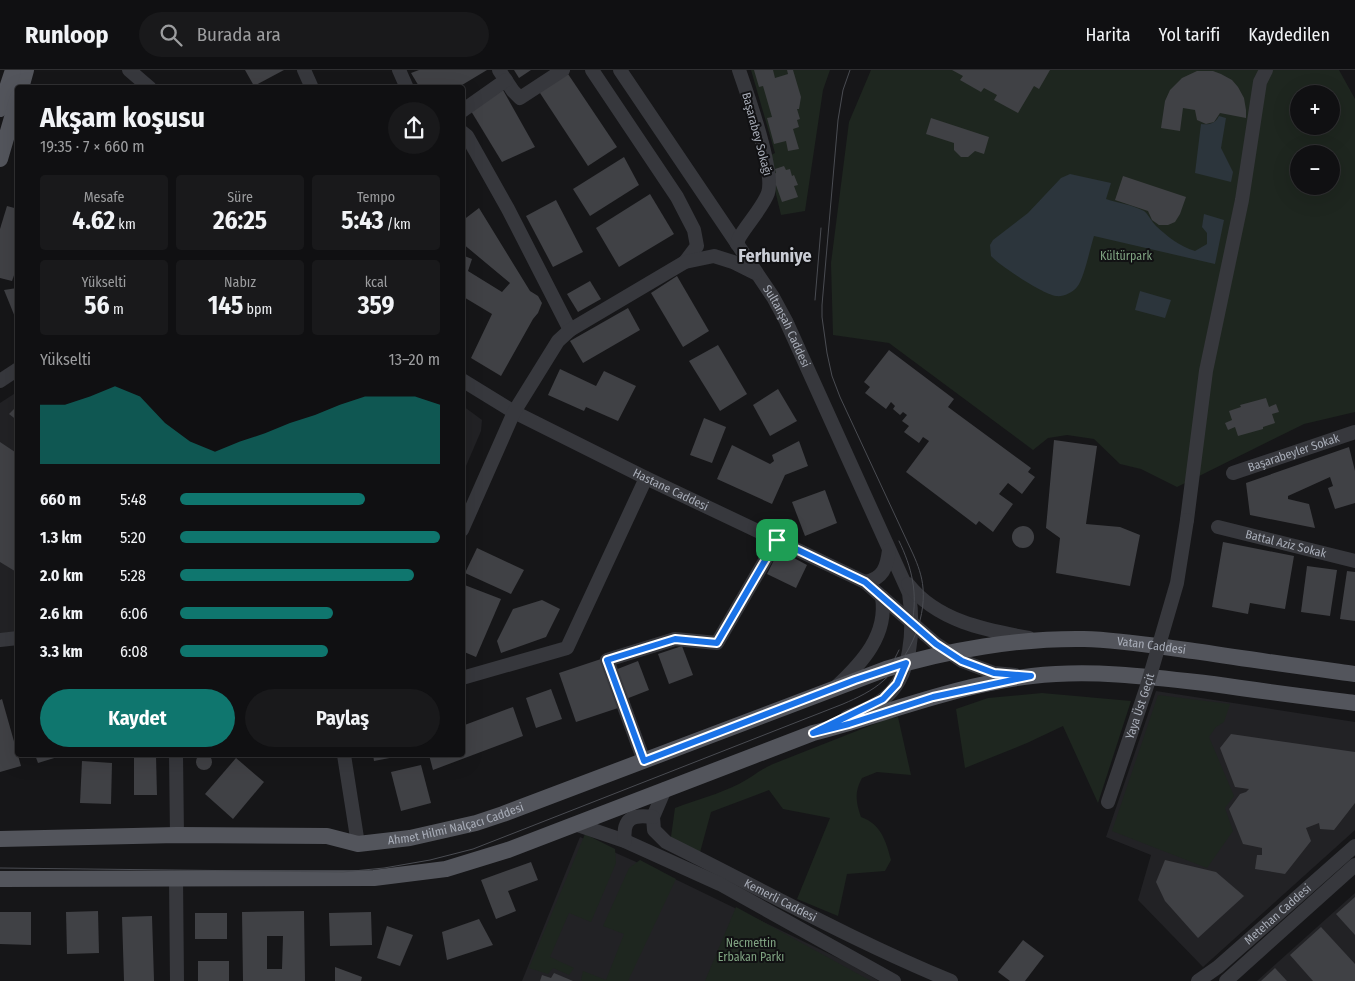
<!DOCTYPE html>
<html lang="tr">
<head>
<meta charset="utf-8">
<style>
	:root { --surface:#101012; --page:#19191b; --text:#f1f3f6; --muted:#9c9d9f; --line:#303032; --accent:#0f766e }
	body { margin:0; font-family:"Fira Sans Condensed",sans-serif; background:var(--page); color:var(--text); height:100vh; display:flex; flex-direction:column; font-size:19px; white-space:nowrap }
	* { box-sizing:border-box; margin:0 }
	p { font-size:16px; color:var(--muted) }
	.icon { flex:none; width:28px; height:28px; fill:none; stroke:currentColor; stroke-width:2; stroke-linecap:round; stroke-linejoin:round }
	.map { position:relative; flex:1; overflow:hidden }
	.drawer { position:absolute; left:15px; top:15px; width:450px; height:672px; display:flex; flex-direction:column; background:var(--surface); border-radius:5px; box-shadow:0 5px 20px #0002,0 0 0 1px var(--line) }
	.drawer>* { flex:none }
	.controls { position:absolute; left:1290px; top:15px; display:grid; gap:10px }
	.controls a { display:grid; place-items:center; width:50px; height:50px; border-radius:50%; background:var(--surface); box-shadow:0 5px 20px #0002,0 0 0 1px var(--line); font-size:25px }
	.pin { position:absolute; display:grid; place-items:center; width:42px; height:42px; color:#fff; margin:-21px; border-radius:10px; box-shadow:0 2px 8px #0006 }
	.round { display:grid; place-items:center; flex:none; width:52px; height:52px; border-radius:26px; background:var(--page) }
	.headline { display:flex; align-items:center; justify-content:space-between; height:85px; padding:0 25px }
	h1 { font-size:28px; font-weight:700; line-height:38px }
	.stats { display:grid; grid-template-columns:repeat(3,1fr); gap:8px; height:85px; padding:5px 25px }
	.stats div { display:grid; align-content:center; border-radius:5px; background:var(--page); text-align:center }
	.stats b { font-size:25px; font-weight:700 }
	.stats small { font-size:14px; font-weight:400 }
	.stats p { font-size:14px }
	.chart { height:140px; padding:10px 25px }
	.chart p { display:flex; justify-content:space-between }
	.chart svg { width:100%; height:90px; margin-top:5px; fill:var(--accent); opacity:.7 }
	.cta { display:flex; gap:10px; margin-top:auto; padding:10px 25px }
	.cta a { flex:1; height:58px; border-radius:30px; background:var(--accent); color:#fff; font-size:20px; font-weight:700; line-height:58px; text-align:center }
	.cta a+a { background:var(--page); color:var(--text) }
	ul { padding:0 25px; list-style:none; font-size:16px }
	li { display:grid; grid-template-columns:80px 60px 1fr; align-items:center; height:38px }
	li i { height:12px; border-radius:6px; background:var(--accent) }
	header { display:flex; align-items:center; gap:30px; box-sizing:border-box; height:70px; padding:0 25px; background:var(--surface); border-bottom:1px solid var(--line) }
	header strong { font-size:24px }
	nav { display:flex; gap:28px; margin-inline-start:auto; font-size:18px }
	.search { width:350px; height:45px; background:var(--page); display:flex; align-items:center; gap:12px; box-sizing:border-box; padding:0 18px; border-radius:28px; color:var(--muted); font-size:19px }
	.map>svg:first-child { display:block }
	.built { fill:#222225 }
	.green { fill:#1e261f; fill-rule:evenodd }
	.water { fill:#2c353c }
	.building { fill:#404145; fill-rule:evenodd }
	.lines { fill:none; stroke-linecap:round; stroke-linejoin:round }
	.minor { stroke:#37383d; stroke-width:14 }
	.major { stroke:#53555c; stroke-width:16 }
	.tram { stroke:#4a4c52; stroke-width:1 }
	.minor-bridge { stroke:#37383d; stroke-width:14 }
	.route-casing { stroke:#fff; stroke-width:10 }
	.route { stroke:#1a73e8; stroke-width:6 }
	.labels { text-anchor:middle; stroke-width:4; stroke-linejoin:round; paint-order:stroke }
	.street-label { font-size:12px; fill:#a8adb8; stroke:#111113 }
	.park-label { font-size:12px; fill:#7fa381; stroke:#111113 }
	.district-label { font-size:18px; font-weight:bold; fill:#c9ccd4; stroke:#111113 }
</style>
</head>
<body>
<header>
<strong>Runloop</strong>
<div class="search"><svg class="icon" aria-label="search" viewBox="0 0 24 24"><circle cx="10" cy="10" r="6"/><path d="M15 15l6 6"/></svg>Burada ara</div>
<nav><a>Harita</a><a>Yol tarifi</a><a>Kaydedilen</a></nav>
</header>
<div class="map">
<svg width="1355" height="911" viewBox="0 0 1355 911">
	<rect width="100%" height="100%" fill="#161618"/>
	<g class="built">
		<path d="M17,322V572H0V333Z"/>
		<path d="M463,336L482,350L481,361L463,403Z"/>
		<path d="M1156,621L1355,652V760L1203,897L1138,830L1151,785L1106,767Z"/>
		<path d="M580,767L679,811L846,892L879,911H522Z"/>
		<path d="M1355,823V911H1257Z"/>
	</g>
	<g class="green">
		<path d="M751,0H830L823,20L805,141L781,145L767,87L775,83Z"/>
		<path d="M871,0H1339L1355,29V342L1304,354L1177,417L1141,399L1120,394L1094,369L1067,365L1048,368L1033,380L889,273L833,265L831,193L849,52ZM1299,24H1331V56H1299ZM1299,84H1331V116H1299Z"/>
		<path d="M1042,623L1131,631L1098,733L1063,656L1027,673L965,698L956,639L988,628Z"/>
		<path d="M1158,625L1230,634L1224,652L1216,657L1209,667L1234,726L1225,738L1233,761L1207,798L1112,761Z"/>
		<path d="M898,647L911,705L877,702L862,708C854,722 856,733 861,747C881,754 886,771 891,790L885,801L847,804L838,846L797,829L830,748L783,739L769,720L711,742L699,786L670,774L675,738C696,730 719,724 739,714C751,708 761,699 773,694L887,649Z"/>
		<path d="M585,764L615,779L616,793L591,852L569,843L550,887L574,898L569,905L553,898L548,904L529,898Z"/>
		<path d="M640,790L676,809L628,911H583L581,910L583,901L606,910L624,864L603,856L629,798Z"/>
		<path d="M736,837L871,911H705Z"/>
	</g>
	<g class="water">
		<path d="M1219,46L1226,48L1221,78L1233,102L1231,112L1195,103L1201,54C1209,55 1215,54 1219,46Z"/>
		<path d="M1070,104L1111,113L1106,129C1118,133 1133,135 1144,141C1148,144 1152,152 1156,156C1168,167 1179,176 1195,181L1207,174V163L1202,157L1204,144L1224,150L1215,194L1094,166C1090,178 1084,209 1077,217C1072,223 1063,227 1056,226C1043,224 1000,196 991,186L990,175L993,170L1028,143L1061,108Z"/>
		<path d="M1140,221L1171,230L1165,248L1135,240Z"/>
	</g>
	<g class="building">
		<path d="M245,0H284L254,16Z"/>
		<path d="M419,0H487L457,18H420L411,3Z"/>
		<path d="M514,0H531L519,8Z"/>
		<path d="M754,0H773L775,8L788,4L787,0H793L801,27L799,39H797L800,49L797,50L799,57L793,59L799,79L788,81L786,71L774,74L767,48L772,47L763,16L759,17Z"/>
		<path d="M952,0H1050L1039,19L1034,16L1018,43L994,30L997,25L984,18L981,22L960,10L963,6Z"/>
		<path d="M566,1L617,77L588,96L538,20Z"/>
		<path d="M1197,1H1213L1221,4L1232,10L1238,17L1244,28L1246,40V48L1220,43L1214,52L1206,54L1197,50L1195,40L1183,38L1180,61L1161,58L1165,31L1170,20L1182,8Z"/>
		<path d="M503,20L535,77L502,92L471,41Z"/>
		<path d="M931,48L989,67L984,84L975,81L968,87H961L954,80V73L926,64Z"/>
		<path d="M624,87L639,115L590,146L573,119Z"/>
		<path d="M784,96L786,100L790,99L792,106L794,105L798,115L794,116L798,127L782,132L772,104L776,103L775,99Z"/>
		<path d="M1123,106L1186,127L1180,144L1175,152L1168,155H1159L1152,150L1148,141L1115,130Z"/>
		<path d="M650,124L674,164L619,197L596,158Z"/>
		<path d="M556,130L583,182L553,197L526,146Z"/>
		<path d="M7,136L18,139V194L12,211L0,208V159Z"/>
		<path d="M479,138L530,221L538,226L542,233L538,243L533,249L501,306L471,288L492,244L462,226V185L472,189L468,201L502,222L510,213L462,173V151Z"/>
		<path d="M677,206L709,261L683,277L651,223Z"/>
		<path d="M590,211L601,229L578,242L567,224Z"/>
		<path d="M17,218V252L4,220Z"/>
		<path d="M628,238L640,260L583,293L570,271Z"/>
		<path d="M718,275L747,324L720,341L689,291Z"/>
		<path d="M889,280L954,329L948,337L1031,398L1028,402L1035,407L1022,424L1008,413L999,424L1013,434L993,462L979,451L976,455L906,402L929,371L923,367L919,373L904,362L909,356L902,351L907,345L903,342L900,345L893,339L895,336L891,332L886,339L865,323L870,317L864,312Z"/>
		<path d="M560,299L596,316L604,301L636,316L618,351L586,337L584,341L548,325Z"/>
		<path d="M778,319L797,351L770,366L753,335Z"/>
		<path d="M1266,328L1269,337L1276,334L1279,342L1272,344L1275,353L1263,357V359L1238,366L1235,357L1228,360L1225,353L1232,350L1229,341L1241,337L1240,335Z"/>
		<path d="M18,335V351L9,344Z"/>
		<path d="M704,348L726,357L712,393L690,385Z"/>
		<path d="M1054,370L1097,376L1086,454L1120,457L1140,465L1130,516L1056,503L1060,468L1046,458Z"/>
		<path d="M799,371L808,396L785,405L772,434L717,409L732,375L770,394L774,391L772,385Z"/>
		<path d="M0,372L18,384V503L0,492Z"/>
		<path d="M1349,377L1355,401V433L1335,439L1328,418L1333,416L1330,407L1288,426V429L1309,434L1315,458L1250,445L1246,413Z"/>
		<path d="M825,420L837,453L805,466L792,432Z"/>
		<circle cx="1023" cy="467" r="11"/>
		<path d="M1223,472L1294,486L1285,539L1250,533L1248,544L1212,537Z"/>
		<path d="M477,478L524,500L511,524L465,503Z"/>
		<path d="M779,480L807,495L796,518L767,504Z"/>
		<path d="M1307,496L1337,500L1330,546L1301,542Z"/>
		<path d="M1347,501L1355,502V551L1340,549Z"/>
		<path d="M462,514L501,529L476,587L462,581Z"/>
		<path d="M542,530L560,539L546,567L501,583L497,571L513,539Z"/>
		<path d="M682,576L693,605L669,614L658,584Z"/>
		<path d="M601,589L618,638L576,652L559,603Z"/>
		<path d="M638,591L649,620L626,629L615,600Z"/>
		<path d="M551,619L562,649L536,658L526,628Z"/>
		<path d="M2,629L21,696L0,702V630Z"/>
		<path d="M513,637L523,666L433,700L429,685H462V656Z"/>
		<path d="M1231,664L1355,682V733L1334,760L1320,759L1319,753L1306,758L1311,771L1285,804L1255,799L1257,785H1262V778L1243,774L1229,739L1240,724L1246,722L1249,719L1235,717L1220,678Z"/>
		<circle cx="204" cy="692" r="8"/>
		<path d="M35,685H64L38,693Z"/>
		<path d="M373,685H400V686L374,691Z"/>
		<path d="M134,686H156L157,725H134Z"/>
		<path d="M236,688L264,712L233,749L205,724Z"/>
		<path d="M82,691L112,693L111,734L80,733Z"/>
		<path d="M421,695L431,733L401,741L391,702Z"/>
		<path d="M1165,790L1216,802L1244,826L1198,868L1165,831L1156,812Z"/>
		<path d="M531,792L538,810L508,821L516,841L496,849L481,810Z"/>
		<path d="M1355,827V865L1336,844Z"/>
		<path d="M98,841L99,883L67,884L66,842Z"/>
		<path d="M304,841L305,911H243L242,842ZM267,866H283L282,899H267Z"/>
		<path d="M0,842H31V875L0,874Z"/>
		<path d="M371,842L372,875L330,876L329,843Z"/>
		<rect x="195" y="843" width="32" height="26"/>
		<path d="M152,846L154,911H124L122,847Z"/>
		<path d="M479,849L493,875L447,890L442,862Z"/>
		<path d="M387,856L413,865L400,896L377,888Z"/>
		<path d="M1321,857L1355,894V911H1313L1290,885Z"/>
		<path d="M1023,870L1044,886L1025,911H1010L998,902Z"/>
		<rect x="198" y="891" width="31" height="20"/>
		<path d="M335,897L362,907L361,911H335Z"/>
		<path d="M1275,898L1287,911H1261Z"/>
		<path d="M554,903L573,911H540L542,905L551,908Z"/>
	</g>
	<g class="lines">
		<g class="minor">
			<path d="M129,0L150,18"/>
			<path d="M304,0L312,18"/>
			<path d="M399,0L407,18"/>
			<path d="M499,0L513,21L520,28L563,0"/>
			<path d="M592,0L677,127L694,160L697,176L685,192"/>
			<path id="s1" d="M620,0L773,227L786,251L909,523C914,557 913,608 882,630C871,638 859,642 847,647"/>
			<path d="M462,41L506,10"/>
			<path d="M462,62L467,66L508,139L570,260"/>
			<path d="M737,174L739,168C747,154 763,137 768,123C775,102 747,23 739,0"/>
			<path id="s2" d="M462,310L514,342L646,408L865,512L935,573L962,591L994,603L1015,605"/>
			<path d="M0,311L18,299"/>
			<path id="s3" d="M1233,403L1355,362"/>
			<path d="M1187,450L1206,301L1242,130L1260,12L1266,0"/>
			<path id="s4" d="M1218,457L1355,491"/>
			<path d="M462,460L514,342L558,271L570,260L685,192L714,186L733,192L755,203"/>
			<path d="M865,512C883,509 887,497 889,480"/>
			<path d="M908,514C937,551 985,560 1029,568"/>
			<path d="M0,570L18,568"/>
			<path d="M462,608L567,578L646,408"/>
			<path d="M836,617C862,593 888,565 882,527"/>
			<path d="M176,685L177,765"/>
			<path d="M344,685L358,774"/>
			<path d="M644,691L607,590L675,569L717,573L777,470"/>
			<path id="s5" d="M665,719L653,747L654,760L666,772C761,819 853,871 951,911"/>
			<path d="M575,754L625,771L720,814L894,911"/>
			<path d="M625,771C622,748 633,744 653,747"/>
			<path d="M176,808L177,911"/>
			<path id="s6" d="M1198,911L1218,897L1355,776"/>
			<path d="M1226,911L1355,795"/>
		</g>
		<g class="major">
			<path d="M21,18L26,0"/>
			<path d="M0,39L13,0"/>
			<path d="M0,89L18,27"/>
			<path id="s7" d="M0,769L177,765L327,766L358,774L410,768L476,753L503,744L886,599C947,580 1020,568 1084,569C1123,570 1162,577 1201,582C1252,590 1304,597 1355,604"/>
			<path d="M0,809L374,808L446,799L508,780L813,663C886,644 956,615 1032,606C1092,599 1153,607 1213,614C1260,621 1308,627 1355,633"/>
		</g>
		<g class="tram">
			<path d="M815,230L821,158"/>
			<path d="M899,471C912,498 918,523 912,553"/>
			<path d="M877,607L895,588L899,580"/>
			<path d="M0,798L343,802L384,798L430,790L473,779L514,763L843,634C857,628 872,621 883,611C908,590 926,551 923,518C922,506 918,495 913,484L840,327L832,306L827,283L822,247V235L838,50L843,20L850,0"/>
		</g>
		<path class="minor-bridge" id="s8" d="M1108,732L1147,616L1177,513L1187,450"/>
	</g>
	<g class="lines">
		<g class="route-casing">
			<path id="route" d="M777,470L865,512L936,574L962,591L994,603L1031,606L933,627L849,654L813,663L883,629L897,614L906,593L855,610L644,691L607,590L675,569L717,573Z"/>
		</g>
		<use href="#route" class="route"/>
	</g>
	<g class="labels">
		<g class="street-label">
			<text transform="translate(757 64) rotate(75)" y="4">Başarabey Sokağı</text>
			<text dy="4" stroke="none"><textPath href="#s1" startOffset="306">Sultanşah Caddesi</textPath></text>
			<text dy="4" stroke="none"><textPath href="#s3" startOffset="64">Başarabeyler Sokak</textPath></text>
			<text dy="4" stroke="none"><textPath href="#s2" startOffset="236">Hastane Caddesi</textPath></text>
			<text dy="4" stroke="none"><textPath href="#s4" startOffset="70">Battal Aziz Sokak</textPath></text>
			<text dy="4" stroke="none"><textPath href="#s7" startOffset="1186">Vatan Caddesi</textPath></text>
			<text dy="4" stroke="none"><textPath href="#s8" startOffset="101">Yaya Üst Geçit</textPath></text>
			<text dy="4" stroke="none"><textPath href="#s7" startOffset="459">Ahmet Hilmi Nalçacı Caddesi</textPath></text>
			<text dy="4" stroke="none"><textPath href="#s5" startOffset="189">Kemerli Caddesi</textPath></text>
			<text dy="4" stroke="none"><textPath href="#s6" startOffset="104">Metehan Caddesi</textPath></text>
		</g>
		<g class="park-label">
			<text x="1126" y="190">Kültürpark</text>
			<text x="751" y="877">Necmettin<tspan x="751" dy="14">Erbakan Parkı</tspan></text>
		</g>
		<g class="district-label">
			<text x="775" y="192">Ferhuniye</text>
		</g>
	</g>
</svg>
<div class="controls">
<a>+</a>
<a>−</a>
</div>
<div class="pin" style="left:777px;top:470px;background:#1e9e55"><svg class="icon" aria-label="arrive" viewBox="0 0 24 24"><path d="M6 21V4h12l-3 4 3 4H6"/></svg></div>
<section class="drawer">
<div class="headline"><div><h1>Akşam koşusu</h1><p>19:35 · 7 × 660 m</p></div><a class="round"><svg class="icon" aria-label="share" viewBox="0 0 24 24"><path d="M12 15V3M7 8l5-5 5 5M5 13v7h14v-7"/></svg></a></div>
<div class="stats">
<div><p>Mesafe</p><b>4.62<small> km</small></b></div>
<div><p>Süre</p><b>26:25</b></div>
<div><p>Tempo</p><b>5:43<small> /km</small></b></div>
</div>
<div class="stats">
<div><p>Yükselti</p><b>56<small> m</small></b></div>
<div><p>Nabız</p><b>145<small> bpm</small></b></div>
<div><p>kcal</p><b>359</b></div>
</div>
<div class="chart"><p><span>Yükselti</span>13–20 m</p>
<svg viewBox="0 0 160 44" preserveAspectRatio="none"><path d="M0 44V15L10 15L20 11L30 6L40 11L50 24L60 33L70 38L80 33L90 29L100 24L110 20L120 15L130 11L140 11L150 11L160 15V44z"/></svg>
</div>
<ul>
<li><b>660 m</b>5:48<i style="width:71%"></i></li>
<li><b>1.3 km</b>5:20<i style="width:100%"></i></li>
<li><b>2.0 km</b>5:28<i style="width:90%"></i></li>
<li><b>2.6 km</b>6:06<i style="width:59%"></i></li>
<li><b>3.3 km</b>6:08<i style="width:57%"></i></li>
</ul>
<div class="cta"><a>Kaydet</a><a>Paylaş</a></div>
</section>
</div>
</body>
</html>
